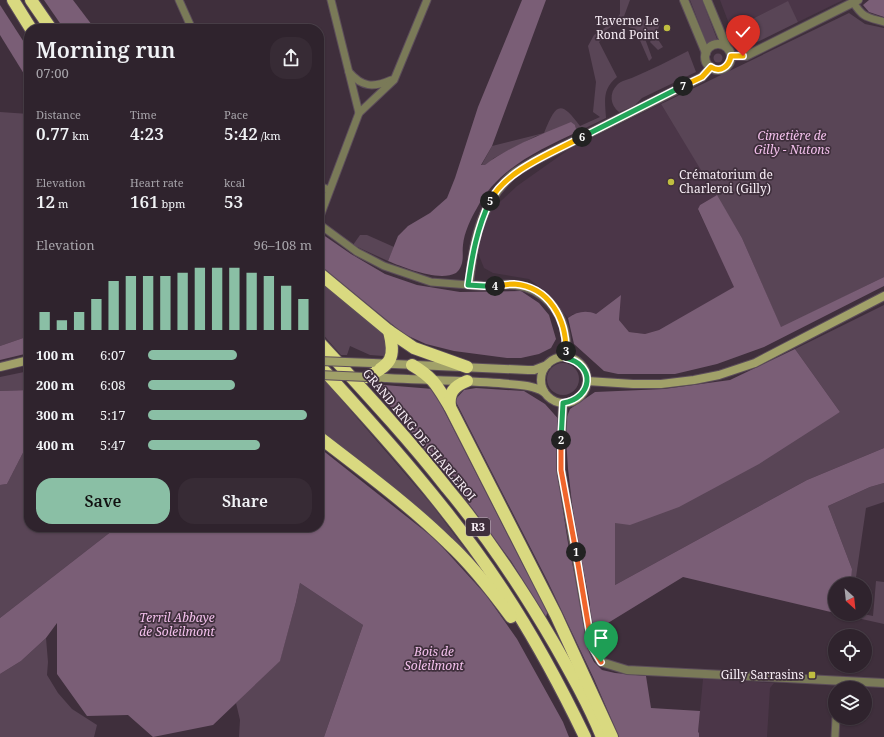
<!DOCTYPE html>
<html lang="en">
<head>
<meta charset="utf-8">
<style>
	:root { --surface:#2f232d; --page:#372b35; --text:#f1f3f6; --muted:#a7a4aa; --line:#4a4049; --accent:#8abfa5 }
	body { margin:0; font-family:"Noto Serif",serif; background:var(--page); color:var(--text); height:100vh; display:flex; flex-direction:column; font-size:15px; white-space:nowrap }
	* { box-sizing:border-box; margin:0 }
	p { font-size:13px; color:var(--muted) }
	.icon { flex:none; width:22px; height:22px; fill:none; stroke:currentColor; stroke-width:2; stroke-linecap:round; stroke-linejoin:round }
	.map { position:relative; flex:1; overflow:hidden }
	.drawer { position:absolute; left:24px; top:24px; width:300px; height:508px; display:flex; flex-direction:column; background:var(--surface); border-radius:16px; box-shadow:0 1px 3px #0004,0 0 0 1px var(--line) }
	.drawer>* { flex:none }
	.needle { width:26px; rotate:153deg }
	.controls { position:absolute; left:828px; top:577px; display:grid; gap:8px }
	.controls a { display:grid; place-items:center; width:44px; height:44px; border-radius:50%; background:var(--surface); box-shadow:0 1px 3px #0004,0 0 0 1px var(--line); font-size:20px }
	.pin { position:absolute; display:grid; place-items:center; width:34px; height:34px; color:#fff; margin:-41px -17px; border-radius:50% 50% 50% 0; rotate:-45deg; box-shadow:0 0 4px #0007 }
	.pin .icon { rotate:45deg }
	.km { position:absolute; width:20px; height:20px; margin:-10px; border-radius:50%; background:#222; color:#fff; font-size:11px; line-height:20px; text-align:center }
	.round { display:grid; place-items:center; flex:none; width:42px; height:42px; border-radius:16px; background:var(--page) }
	.overview { display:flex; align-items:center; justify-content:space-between; height:68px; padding:0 12px }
	h1 { font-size:22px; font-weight:600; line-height:30px }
	.figures { display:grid; grid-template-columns:repeat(3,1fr); gap:6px; height:68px; padding:4px 12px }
	.figures div { display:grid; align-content:center }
	.figures b { font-size:17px; font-weight:600 }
	.figures small { font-size:11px; font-weight:400 }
	.figures p { font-size:11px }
	.chart { height:112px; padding:8px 12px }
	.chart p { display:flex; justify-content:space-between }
	.chart svg { width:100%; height:72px; margin-top:4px; stroke:var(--accent); stroke-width:6 }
	.action { display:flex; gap:8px; margin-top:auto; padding:8px 12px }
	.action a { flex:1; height:46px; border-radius:16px; background:var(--accent); color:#111; font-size:16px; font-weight:600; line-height:46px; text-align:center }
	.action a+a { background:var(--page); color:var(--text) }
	ul { padding:0 12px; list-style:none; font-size:13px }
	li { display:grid; grid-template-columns:64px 48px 1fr; align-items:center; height:30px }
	li i { height:10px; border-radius:5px; background:var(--accent) }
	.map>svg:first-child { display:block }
	.built { fill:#4b3648 }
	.green { fill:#594556 }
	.forest { fill:#7a5e76 }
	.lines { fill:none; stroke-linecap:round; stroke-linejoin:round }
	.minor-casing { stroke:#5c4d5a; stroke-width:9 }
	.tertiary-casing { stroke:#5c4d5a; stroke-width:10 }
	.secondary-casing { stroke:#5c4d5a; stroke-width:10 }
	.motorway-casing { stroke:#5c4d5a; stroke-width:14 }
	.minor { stroke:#7a7a58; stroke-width:7 }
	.tertiary { stroke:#7a7a58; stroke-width:8 }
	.secondary { stroke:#a1a169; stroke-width:8 }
	.motorway { stroke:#d9d980; stroke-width:12 }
	.secondary-bridge-casing { stroke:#5c4d5a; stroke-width:10; stroke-linecap:butt }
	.secondary-bridge { stroke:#a1a169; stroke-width:8 }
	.split-1-casing { stroke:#fff; stroke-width:8 }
	.split-2-casing { stroke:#fff; stroke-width:8 }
	.split-3-casing { stroke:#fff; stroke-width:8 }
	.split-4-casing { stroke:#fff; stroke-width:8 }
	.split-5-casing { stroke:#fff; stroke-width:8 }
	.split-6-casing { stroke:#fff; stroke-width:8 }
	.split-7-casing { stroke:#fff; stroke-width:8 }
	.split-8-casing { stroke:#fff; stroke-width:8 }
	.split-1 { stroke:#f0652b; stroke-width:5 }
	.split-2 { stroke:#f0652b; stroke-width:5 }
	.split-3 { stroke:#22a559; stroke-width:5 }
	.split-4 { stroke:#f5b400; stroke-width:5 }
	.split-5 { stroke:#22a559; stroke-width:5 }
	.split-6 { stroke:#f5b400; stroke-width:5 }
	.split-7 { stroke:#22a559; stroke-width:5 }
	.split-8 { stroke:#f5b400; stroke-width:5 }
	.poi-dot { fill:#c0be40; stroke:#3f2f3c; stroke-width:1.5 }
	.labels { text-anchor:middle; stroke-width:3.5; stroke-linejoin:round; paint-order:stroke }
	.shield { fill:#3f2f3c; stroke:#c0b4be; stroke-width:1 }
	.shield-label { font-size:11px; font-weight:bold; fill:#f7edf5 }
	.poi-label { font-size:12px; fill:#f7edf5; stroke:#3f2f3c; text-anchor:end }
	.park-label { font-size:12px; font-style:italic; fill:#f3c0ec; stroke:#3f2f3c }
	.street-label { font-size:12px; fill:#f7edf5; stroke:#3f2f3c }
</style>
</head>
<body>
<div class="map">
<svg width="884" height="737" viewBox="0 0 884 737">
	<rect width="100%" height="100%" fill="#3f2f3c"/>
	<g class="built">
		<path d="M720,0H843L798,22L787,2L731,29Z"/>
		<path d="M661,104L717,195L700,205L698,210L735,287L659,330L645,334L629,332L619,320L621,295L596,314H573L568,318L547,293L529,279L493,273L484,268L478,253L487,214L517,186L568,150Z"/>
		<path d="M703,679L774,683L770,688L767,737H699V733L698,732Z"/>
	</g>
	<g class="green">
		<path d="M620,0H630L623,19L638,25L641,19L660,24L657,32L659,33L657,38L663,47L658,50L650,42L653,37L643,33L652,58L649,61L635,29L618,24C610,27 603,30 602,39L599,42L617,77C602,89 605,101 606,118L577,132L575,125L536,136L494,158L485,166H481L492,146L544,133C556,104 560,99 580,126L600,117L593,112L596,82L588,46L594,35L615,21L620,14Z"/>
		<path d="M690,0H702L717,39L707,44Z"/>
		<path d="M788,1L798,22L749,46L743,45L734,28Z"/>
		<path d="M849,13L865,24L884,28V277L781,328L742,238L661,104Z"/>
		<path d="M688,51L696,72L642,98L634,106L619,112C610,105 609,93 617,85C622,80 628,80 634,77C653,69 670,60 688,51Z"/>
		<circle cx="718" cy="58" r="4.5"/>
		<path d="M0,112L29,114V336L0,346Z"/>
		<path d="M360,235H367L394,247L388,261L353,245Z"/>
		<path d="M319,280L378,329C385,337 389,345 384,356L370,355L350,346L347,355H341L319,330Z"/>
		<path d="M884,305V448L807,480L615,585V523L840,412L795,349Z"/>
		<circle cx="563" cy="379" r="16"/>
		<path d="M29,371V390L0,391V377Z"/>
		<path d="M319,382H326L432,505L475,562L448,534L423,512L319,430Z"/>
		<path d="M29,441V527H117L0,618V485L7,484Z"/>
		<path d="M884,483V502L866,508L855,584H851L852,569L828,506L870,487Z"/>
		<path d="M876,581L884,582V624L848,616V614H863L873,616Z"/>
		<path d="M300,583L363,625L324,737H239L240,720L236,703L280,660L296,602Z"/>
		<path d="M46,638L48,662L47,675L58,693L72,709L97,725L94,737H0V674L21,661Z"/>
	</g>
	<g class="forest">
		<path d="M44,0H73L95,29H64Z"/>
		<path d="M522,0H546L492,146L481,165H485C510,146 542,134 571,122L575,125L577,132C539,150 497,169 477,208C471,218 464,233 463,245C462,252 464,259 461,266C460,269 458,271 456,273C439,282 405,268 388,261L398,236L408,226L430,213L447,198L455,178L478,107Z"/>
		<path d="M869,0H884V17L869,12L863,5Z"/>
		<path d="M0,5L29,50V82L0,35Z"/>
		<path d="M717,195L742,238L781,327L884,277V286L764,347L717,364L675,374H618L604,371L574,344L568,318C577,311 587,310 596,314L621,295L619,320L629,332L645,334L659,330L734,287L698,209L700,205Z"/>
		<path d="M319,232L351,254L385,274L417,285L460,292L521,291L539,303L549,315L556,339L551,348L539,354L521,358H507L454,351L426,344L404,334L319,265Z"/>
		<path d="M29,336V353L0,360V346Z"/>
		<path d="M795,349L840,412L759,464L679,507L630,525L615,523V585L807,480L884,448V483L870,487L828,506L852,569L851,584H835V613L683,577L590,634V604L575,529L568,469L565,422L570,409L595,392L664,389L730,380Z"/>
		<path d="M372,384L433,389L525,569L548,610L546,617L511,561L461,493Z"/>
		<path d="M476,388L524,391L545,404L562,423L556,464L568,543L584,619L589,652L594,662L602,670L615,673L646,676L651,708L700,711L698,732L699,733V737H619L594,679L548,582L455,400L464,390Z"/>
		<path d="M29,390V441L7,484L0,485V391Z"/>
		<path d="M319,448L321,449L435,539L486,595L517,639L563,722L569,737H324L363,625L300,583L296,602L280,661L213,725L153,737L128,715L87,716L57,674V623L46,638L21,661L0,674V618L117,527H319Z"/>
	</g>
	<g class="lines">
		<g class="minor-casing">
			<g id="minor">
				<path d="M179,0L192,29"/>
				<path d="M331,0L359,113"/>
				<path d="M853,2C863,18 867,17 884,22"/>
				<path d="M349,72C362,87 373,88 391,80"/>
				<path d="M319,186L329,190"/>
				<path d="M319,219L359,113L394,80L427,0"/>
				<path d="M319,224L357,252L384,266L431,282L469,285"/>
				<path d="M835,737L836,718"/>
			</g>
		</g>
		<g class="tertiary-casing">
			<g id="tertiary">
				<path d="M684,0L706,53"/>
				<path d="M707,0L726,46"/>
				<circle cx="718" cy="57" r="13"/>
				<path d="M731,56H746L858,0"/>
				<path d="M566,357C566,351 567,345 566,339C563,311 543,288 515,285C505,283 494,286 484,286C479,286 474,285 469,285C473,244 479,206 511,176C517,170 527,166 534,161L702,77L711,67"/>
				<path d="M563,403L561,449V470L592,647L601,662L627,670L884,683"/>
			</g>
		</g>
		<g class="secondary-casing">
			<g id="secondary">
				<circle cx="564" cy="380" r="23"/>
				<path d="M372,363L528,370H534L547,365"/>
				<path d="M0,367L29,360"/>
				<path d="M367,377C411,380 456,380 499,383C514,385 531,384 544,392"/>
				<path d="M587,381L633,384H661L694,380L719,375L755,363L884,296"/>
			</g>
		</g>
		<g class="motorway-casing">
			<g id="motorway">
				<path d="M13,0L31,29"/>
				<path d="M31,0L51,29"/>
				<path d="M319,273L389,331L414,348L467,367"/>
				<path d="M319,342C363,390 407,437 447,488C488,537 523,590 555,645C572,675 589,705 602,737"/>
				<path d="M319,365C383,435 448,507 501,587C533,635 560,685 585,737"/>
				<path d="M412,365C434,378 437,386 450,407L556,615L612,737"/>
				<path d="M367,377C391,364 396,359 389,331"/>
				<path d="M450,407C448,393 454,386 467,381"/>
				<path d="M319,437C363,471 408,504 448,543C472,565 492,591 511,617"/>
			</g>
		</g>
		<use href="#minor" class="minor"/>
		<use href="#tertiary" class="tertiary"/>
		<use href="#secondary" class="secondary"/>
		<use href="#motorway" class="motorway"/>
		<g class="secondary-bridge-casing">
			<g id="secondary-bridge">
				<path d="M319,361L372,363"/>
				<path d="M319,375L367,377"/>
			</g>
		</g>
		<use href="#secondary-bridge" class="secondary-bridge"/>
	</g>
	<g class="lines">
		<g class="split-1-casing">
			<path id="split-1" d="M576,552L592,647L601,662"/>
		</g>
		<g class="split-2-casing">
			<path id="split-2" d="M561,440V470L576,552"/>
		</g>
		<g class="split-3-casing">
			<path id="split-3" d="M561,440L563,403C593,398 596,365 566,358V351"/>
		</g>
		<g class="split-4-casing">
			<path id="split-4" d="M495,286C501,285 508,284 514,284C550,287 566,319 566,351"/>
		</g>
		<g class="split-5-casing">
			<path id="split-5" d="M490,201C477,228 472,256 468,285L484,286H495"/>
		</g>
		<g class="split-6-casing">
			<path id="split-6" d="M490,201C506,170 552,153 582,137"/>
		</g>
		<g class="split-7-casing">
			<path id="split-7" d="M582,137L683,86"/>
		</g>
		<g class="split-8-casing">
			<path id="split-8" d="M683,86L702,77L711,67C720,73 729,67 731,56H743"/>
		</g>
		<use href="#split-1" class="split-1"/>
		<use href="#split-2" class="split-2"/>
		<use href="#split-3" class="split-3"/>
		<use href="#split-4" class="split-4"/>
		<use href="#split-5" class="split-5"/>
		<use href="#split-6" class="split-6"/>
		<use href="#split-7" class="split-7"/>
		<use href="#split-8" class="split-8"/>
	</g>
	<g class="poi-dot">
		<circle cx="667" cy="28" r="4"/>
		<circle cx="671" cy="182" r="4"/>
		<rect x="808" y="671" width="8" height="8" rx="2"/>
	</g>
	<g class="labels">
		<rect class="shield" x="466" y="518" width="24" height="18" rx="3"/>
		<g class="shield-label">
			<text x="478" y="531">R3</text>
		</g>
		<g class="poi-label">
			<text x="659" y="25">Taverne Le<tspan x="659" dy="14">Rond Point</tspan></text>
			<text x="679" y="179" text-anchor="start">Crématorium de<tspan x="679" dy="14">Charleroi (Gilly)</tspan></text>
			<text x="804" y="679">Gilly Sarrasins</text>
		</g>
		<g class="park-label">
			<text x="792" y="140">Cimetière de<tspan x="792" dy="14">Gilly - Nutons</tspan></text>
			<text x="177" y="622">Terril Abbaye<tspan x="177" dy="14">de Soleilmont</tspan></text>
			<text x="434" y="656">Bois de<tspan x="434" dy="14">Soleilmont</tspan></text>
		</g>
		<g class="street-label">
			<text transform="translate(419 435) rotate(50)" y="4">GRAND RING DE CHARLEROI</text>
		</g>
	</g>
</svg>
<div class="controls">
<a><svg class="needle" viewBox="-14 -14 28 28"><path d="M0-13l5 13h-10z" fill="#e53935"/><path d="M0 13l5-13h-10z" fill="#a7a4aa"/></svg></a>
<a><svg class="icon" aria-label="locate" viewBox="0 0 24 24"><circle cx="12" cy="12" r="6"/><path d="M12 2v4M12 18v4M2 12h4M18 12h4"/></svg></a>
<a><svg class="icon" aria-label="layers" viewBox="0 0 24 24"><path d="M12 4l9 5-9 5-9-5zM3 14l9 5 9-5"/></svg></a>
</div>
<div class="pin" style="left:601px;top:662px;background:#1e9e55"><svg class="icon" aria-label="arrive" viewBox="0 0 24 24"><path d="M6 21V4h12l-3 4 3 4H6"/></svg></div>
<div class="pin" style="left:743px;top:56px;background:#d93025"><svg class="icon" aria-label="check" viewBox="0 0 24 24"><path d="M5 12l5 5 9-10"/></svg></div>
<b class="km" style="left:576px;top:552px">1</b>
<b class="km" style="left:561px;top:440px">2</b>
<b class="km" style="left:566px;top:351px">3</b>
<b class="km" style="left:495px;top:286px">4</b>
<b class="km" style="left:490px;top:201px">5</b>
<b class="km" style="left:582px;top:137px">6</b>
<b class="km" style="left:683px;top:86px">7</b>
<section class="drawer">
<div class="overview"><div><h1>Morning run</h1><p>07:00</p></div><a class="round"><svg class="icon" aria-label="share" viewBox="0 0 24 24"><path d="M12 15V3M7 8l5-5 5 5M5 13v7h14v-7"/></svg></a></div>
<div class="figures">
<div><p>Distance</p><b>0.77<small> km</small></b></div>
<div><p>Time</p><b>4:23</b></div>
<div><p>Pace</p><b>5:42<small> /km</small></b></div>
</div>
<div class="figures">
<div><p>Elevation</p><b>12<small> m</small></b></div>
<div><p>Heart rate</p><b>161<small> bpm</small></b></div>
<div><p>kcal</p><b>53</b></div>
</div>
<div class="chart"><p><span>Elevation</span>96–108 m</p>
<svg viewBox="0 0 160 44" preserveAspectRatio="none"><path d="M5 44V33M15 44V38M25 44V33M35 44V25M45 44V14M55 44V11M65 44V11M75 44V11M85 44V9M95 44V6M105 44V6M115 44V6M125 44V9M135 44V11M145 44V17M155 44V25"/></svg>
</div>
<ul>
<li><b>100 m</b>6:07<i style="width:54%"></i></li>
<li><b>200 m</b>6:08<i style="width:53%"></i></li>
<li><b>300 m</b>5:17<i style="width:97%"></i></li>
<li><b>400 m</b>5:47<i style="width:68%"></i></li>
</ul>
<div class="action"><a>Save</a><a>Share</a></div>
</section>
</div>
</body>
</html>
